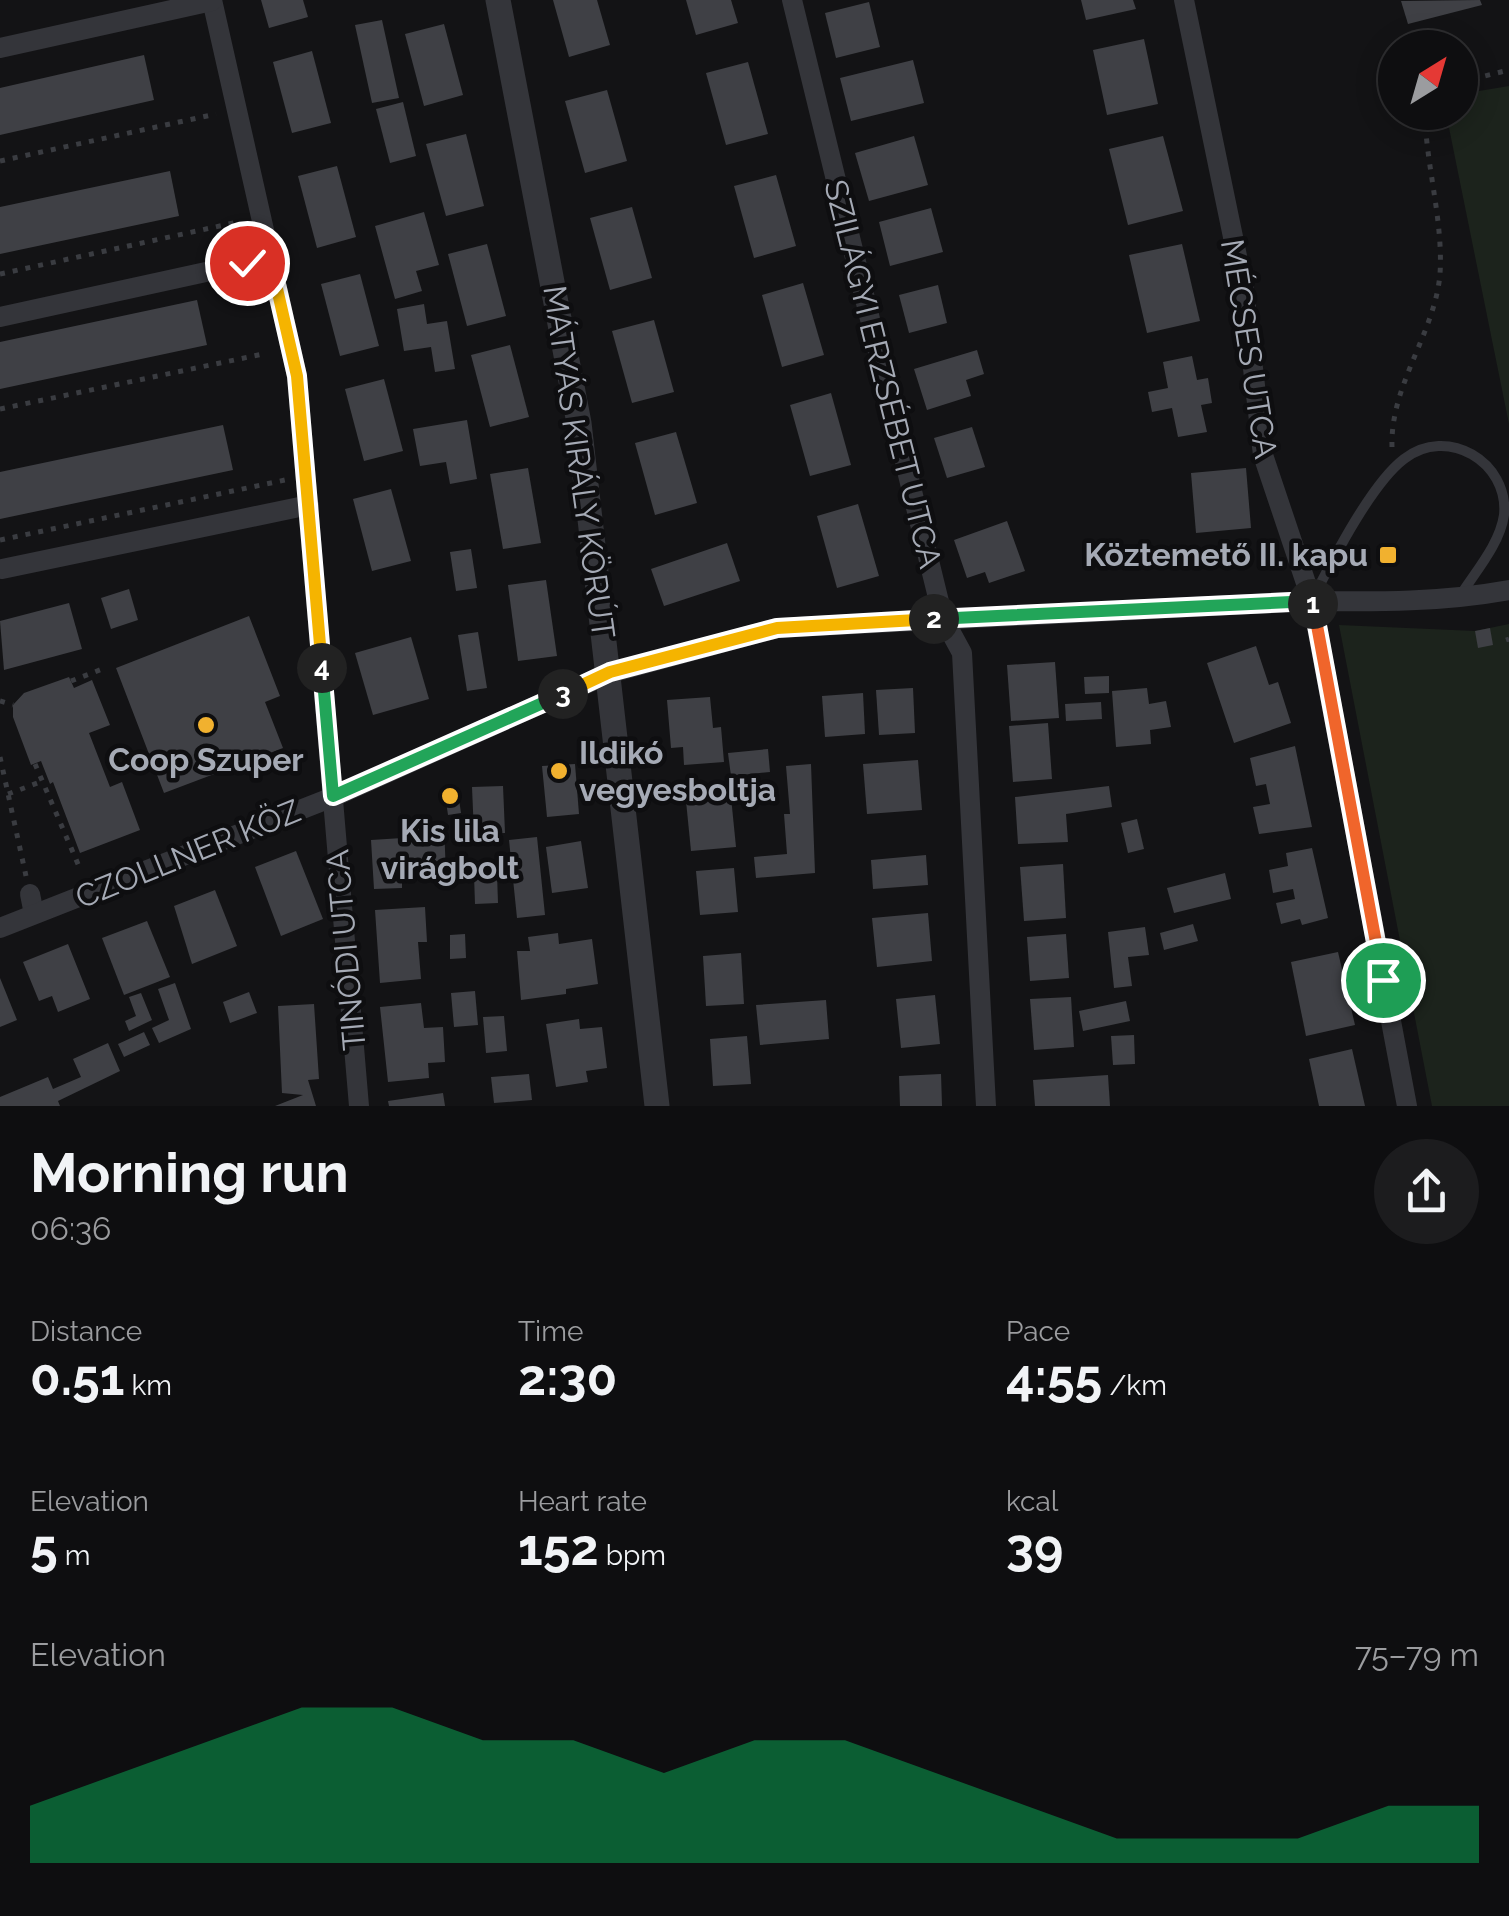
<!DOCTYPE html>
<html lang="en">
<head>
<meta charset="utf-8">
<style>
	:root { --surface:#0e0e10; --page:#1c1c1e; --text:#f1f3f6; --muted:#9b9c9f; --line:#2e2e30; --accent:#0b8043 }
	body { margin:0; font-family:Raleway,sans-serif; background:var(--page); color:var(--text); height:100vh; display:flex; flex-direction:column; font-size:38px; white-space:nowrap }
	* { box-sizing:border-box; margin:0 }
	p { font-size:32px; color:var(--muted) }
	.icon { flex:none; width:55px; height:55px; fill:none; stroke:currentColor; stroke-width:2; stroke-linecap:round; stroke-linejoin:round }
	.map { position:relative; height:1106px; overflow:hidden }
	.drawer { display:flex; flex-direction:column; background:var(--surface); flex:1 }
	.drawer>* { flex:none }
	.needle { width:65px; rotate:37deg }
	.buttons { position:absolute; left:1378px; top:30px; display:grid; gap:20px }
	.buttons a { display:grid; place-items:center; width:100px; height:100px; border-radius:50%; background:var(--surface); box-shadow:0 5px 25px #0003,0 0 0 2px var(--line); font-size:50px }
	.pin { position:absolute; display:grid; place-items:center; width:85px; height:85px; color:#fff; margin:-42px; border:5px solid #fff; border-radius:50%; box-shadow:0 2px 10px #0007 }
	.km { position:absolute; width:50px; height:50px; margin:-25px; border-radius:50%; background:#222; color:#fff; font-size:28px; line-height:50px; text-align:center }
	.round { display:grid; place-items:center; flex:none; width:105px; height:105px; border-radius:52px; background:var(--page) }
	.summary { display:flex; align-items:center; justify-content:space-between; height:170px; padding:0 30px }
	h1 { font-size:55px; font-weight:700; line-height:75px }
	.figures { display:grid; grid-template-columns:repeat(3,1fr); gap:15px; height:170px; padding:10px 30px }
	.figures div { display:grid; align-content:center }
	.figures b { font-size:50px; font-weight:700 }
	.figures small { font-size:28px; font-weight:400 }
	.figures p { font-size:28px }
	.chart { height:280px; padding:20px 30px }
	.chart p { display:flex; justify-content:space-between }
	.chart svg { width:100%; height:180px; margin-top:10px; fill:var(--accent); opacity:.7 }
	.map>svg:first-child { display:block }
	.green { fill:#1c231c }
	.building { fill:#3f4045 }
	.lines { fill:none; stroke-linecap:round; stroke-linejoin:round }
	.path { stroke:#3a3c41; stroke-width:5; stroke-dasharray:5 8; stroke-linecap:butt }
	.service { stroke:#34353a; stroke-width:10 }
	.minor { stroke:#34353a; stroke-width:20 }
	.tertiary { stroke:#34353a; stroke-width:25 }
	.split-1-casing { stroke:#fff; stroke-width:20 }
	.split-2-casing { stroke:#fff; stroke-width:20 }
	.split-3-casing { stroke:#fff; stroke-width:20 }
	.split-4-casing { stroke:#fff; stroke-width:20 }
	.split-5-casing { stroke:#fff; stroke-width:20 }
	.split-1 { stroke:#f0652b; stroke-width:12 }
	.split-2 { stroke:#22a559; stroke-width:12 }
	.split-3 { stroke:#f5b400; stroke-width:12 }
	.split-4 { stroke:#22a559; stroke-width:12 }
	.split-5 { stroke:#f5b400; stroke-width:12 }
	.poi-dot { fill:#f1b12f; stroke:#0e0e10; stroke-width:4 }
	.labels { text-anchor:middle; stroke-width:9; stroke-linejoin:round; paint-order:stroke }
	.street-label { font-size:32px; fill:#a5aab5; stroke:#0e0e10 }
	.poi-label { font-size:32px; font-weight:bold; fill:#a5aab5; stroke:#0e0e10 }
</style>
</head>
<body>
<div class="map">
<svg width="1509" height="1106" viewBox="0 0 1509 1106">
	<rect width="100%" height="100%" fill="#131315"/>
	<g class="green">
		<path d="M1509,86V424L1446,113L1460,112V102L1473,92Z"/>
		<path d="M1509,624V1106H1432L1339,625L1475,631Z"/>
	</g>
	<g class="building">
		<path d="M261,0H303L308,17L269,28Z"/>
		<path d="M553,0H597L610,45L569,57Z"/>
		<path d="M686,0H731L738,23L696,35Z"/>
		<path d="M1081,0H1133L1136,9L1086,20Z"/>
		<path d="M1480,0L1482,5L1408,24L1401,1Z"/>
		<path d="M869,2L880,47L836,58L825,13Z"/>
		<path d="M382,20L399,98L372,103L355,25Z"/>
		<path d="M444,24L463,95L424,106L405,34Z"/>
		<path d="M1144,39L1158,104L1107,115L1093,50Z"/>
		<path d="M312,51L331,123L292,133L273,62Z"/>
		<path d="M144,55L154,100L0,135V88Z"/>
		<path d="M913,60L924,103L851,121L840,78Z"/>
		<path d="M748,62L768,134L726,145L706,73Z"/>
		<path d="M607,90L627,161L585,173L565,101Z"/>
		<path d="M403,102L416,156L390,163L376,109Z"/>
		<path d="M466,134L484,206L446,216L426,144Z"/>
		<path d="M914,136L928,185L869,201L855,153Z"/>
		<path d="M1163,136L1183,211L1128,225L1109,149Z"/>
		<path d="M337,166L356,237L317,248L298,176Z"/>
		<path d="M170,171L179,216L0,254V207Z"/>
		<path d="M776,175L796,246L754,258L734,186Z"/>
		<path d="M632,207L652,278L610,290L590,218Z"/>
		<path d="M931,208L943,252L890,266L879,222Z"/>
		<path d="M424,212L439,265L416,271L422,291L395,299L375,226Z"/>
		<path d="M487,244L506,316L467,326L448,254Z"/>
		<path d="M1182,244L1200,321L1147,333L1129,255Z"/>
		<path d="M360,274L379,346L340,356L321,284Z"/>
		<path d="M803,283L824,355L782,367L762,295Z"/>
		<path d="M938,285L947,323L909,333L899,295Z"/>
		<path d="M197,300L207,345L0,389V342Z"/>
		<path d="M424,304L427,324L447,321L455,369L435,372L431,347L404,351L397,309Z"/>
		<path d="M654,320L674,392L632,403L612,331Z"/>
		<path d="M510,345L529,417L490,427L471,355Z"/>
		<path d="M977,350L984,374L966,380L971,396L927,410L914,369Z"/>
		<path d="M1192,356L1197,380L1208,378L1212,403L1201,405L1207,432L1178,437L1172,408L1152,412L1148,392L1168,388L1163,362Z"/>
		<path d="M384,379L403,451L364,461L345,389Z"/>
		<path d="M831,393L851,465L810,476L790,405Z"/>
		<path d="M467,420L477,479L450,484L446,462L420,466L413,429Z"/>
		<path d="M223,425L233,470L0,519V472Z"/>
		<path d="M972,427L985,467L947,478L934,438Z"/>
		<path d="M676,432L697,503L655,515L635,443Z"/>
		<path d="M528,468L541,543L503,549L490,474Z"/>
		<path d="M1246,468L1251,528L1196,533L1191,473Z"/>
		<path d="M391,489L411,561L372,571L353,499Z"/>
		<path d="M858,504L879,576L837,588L817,516Z"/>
		<path d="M1007,521L1025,571L989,583L985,572L967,578L954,540Z"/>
		<path d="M727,543L740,581L664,606L651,569Z"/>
		<path d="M471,549L477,588L456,591L450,552Z"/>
		<path d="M546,580L557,656L518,661L508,585Z"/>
		<path d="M129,589L138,620L111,629L101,598Z"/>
		<path d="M69,603L82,649L4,670L0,621Z"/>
		<path d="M249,616L280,696L265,702L283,748L164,793L116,668Z"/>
		<path d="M1490,628L1493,645L1478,648L1475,631Z"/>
		<path d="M478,632L487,688L467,691L458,635Z"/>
		<path d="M411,637L429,699L373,715L355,653Z"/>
		<path d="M1256,646L1269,685L1278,682L1291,723L1234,743L1207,663Z"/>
		<path d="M1055,662L1059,718L1011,721L1007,665Z"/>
		<path d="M1109,676V693L1085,694L1084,677Z"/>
		<path d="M69,677L74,688L92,680L110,725L89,733L110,787L122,782L140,830L80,853L53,782L50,784L41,761L31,765L13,717V705L24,693Z"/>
		<path d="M913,688L915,733L879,735L876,690Z"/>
		<path d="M1147,688L1149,704L1166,701L1171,727L1150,730L1151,744L1116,747L1112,691Z"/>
		<path d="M863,693L865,734L825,737L822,696Z"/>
		<path d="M710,697L713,728L721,727L724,762L684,765L683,747L671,748L667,700Z"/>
		<path d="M1101,702L1102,719L1066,721L1065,704Z"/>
		<path d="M1048,723L1052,779L1013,782L1009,726Z"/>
		<path d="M1295,746L1312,827L1259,834L1253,807L1270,804L1266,784L1256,786L1250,758Z"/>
		<path d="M768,749L770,772L731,776L728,753Z"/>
		<path d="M918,760L922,810L867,814L863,764Z"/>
		<path d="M575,764L579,814L547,817L542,766Z"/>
		<path d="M811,764L815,873L756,878L754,857L787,854L784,814H790L786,766Z"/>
		<path d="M457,786L461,813L448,815L444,788Z"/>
		<path d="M503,786L505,833L474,834L472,787Z"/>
		<path d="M1109,786L1112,807L1066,814L1068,842L1018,844L1015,797Z"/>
		<path d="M730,787L736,847L691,851L685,791Z"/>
		<path d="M1137,819L1144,849L1128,853L1121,823Z"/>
		<path d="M444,825L446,875L402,879V888L374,889L371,840L418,837L417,826Z"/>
		<path d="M537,837L545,915L517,918L509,840Z"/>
		<path d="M581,841L588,888L552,893L546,847Z"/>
		<path d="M1312,848L1328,918L1302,925L1300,919L1281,924L1276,903L1295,899L1293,889L1273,893L1269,870L1288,866L1286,853Z"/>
		<path d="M296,851L323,919L281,936L255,867Z"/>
		<path d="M926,855L928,885L873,889L871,860Z"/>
		<path d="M1063,864L1066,918L1024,921L1020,867Z"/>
		<path d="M734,868L738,912L700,915L696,871Z"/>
		<path d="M1225,873L1231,899L1174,913L1167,888Z"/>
		<path d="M497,874L498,903L475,904L474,875Z"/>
		<path d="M215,890L237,946L192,964L174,906Z"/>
		<path d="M425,907L427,942H418L421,979L380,983L375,910Z"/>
		<path d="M928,913L932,961L877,967L872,918Z"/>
		<path d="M147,921L170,977L124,995L102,938Z"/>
		<path d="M1193,924L1198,941L1164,950L1160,933Z"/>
		<path d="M1145,927L1149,955L1128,957L1132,986L1114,988L1108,932Z"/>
		<path d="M558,933L559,944L592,939L598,984L566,989V994L521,1000L517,951H530L528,937Z"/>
		<path d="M465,934L466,958L450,959V935Z"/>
		<path d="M1066,934L1069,978L1030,981L1027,937Z"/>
		<path d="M68,944L90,999L58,1012L52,996L39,1001L23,962Z"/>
		<path d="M1338,952L1355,1025L1306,1036L1291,962Z"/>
		<path d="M741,953L744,1004L706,1006L703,956Z"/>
		<path d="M0,978L17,1020L0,1027Z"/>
		<path d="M175,983L191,1029L159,1043L152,1028L169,1020L158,989Z"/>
		<path d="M475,991L478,1025L454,1027L451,993Z"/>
		<path d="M249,992L257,1013L230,1023L223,1002Z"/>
		<path d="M141,993L152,1020L129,1031L125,1021L136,1016L129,997Z"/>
		<path d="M935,995L940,1044L901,1048L896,999Z"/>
		<path d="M1071,997L1074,1047L1034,1050L1030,999Z"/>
		<path d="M826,1000L829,1039L760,1045L756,1005Z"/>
		<path d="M1126,1001L1130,1021L1083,1031L1079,1011Z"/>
		<path d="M421,1003L424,1028L443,1027L445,1062L428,1063L429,1078L388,1082L380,1007Z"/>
		<path d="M314,1004L319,1079L308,1080L316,1106H275L303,1095L282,1093L278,1006Z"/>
		<path d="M504,1016L507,1051L486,1053L483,1017Z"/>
		<path d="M579,1019L580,1029L602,1027L607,1068L586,1071L588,1082L556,1087L546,1024Z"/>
		<path d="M144,1032L150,1045L124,1057L118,1044Z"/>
		<path d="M1134,1035L1135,1064L1113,1065L1111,1036Z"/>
		<path d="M747,1036L751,1084L713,1086L710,1039Z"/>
		<path d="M108,1043L120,1071L58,1101L60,1106H0V1097L48,1077L53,1089L81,1077L73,1059Z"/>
		<path d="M1352,1049L1365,1106H1319L1309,1059Z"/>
		<path d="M529,1074L532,1100L494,1103L491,1077Z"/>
		<path d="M941,1074L942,1106H900L899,1076Z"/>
		<path d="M1108,1075L1110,1106H1035L1033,1080Z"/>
		<path d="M443,1093L445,1106H389L388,1101Z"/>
	</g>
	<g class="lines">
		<g class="path">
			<path d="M1460,82L1509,70"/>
			<path d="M0,161L216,114"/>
			<path d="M0,274L238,222"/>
			<path d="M0,409L263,354"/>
			<path d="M1392,447C1390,385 1435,333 1440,274C1443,228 1430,179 1426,133L1428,112"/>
			<path d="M0,540L285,480"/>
			<path d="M1506,640L1509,639"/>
			<path d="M71,681L105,668"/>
			<path d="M0,701L13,705"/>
			<path d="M0,757L26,876"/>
			<path d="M35,764L81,871"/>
			<path d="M8,794L43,781"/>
		</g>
		<path class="service" d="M1312,600C1332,561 1371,484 1404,459C1447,425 1509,462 1504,515C1500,544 1475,572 1460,596"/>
		<g class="minor">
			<path d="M212,0L297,376L359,1106"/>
			<path d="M792,0L943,618L962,653L986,1106"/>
			<path d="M1184,0L1244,290L1263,455L1312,601L1407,1106"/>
			<path d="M0,48L212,1"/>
			<path d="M0,317L270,258"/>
			<path d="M2,569L309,505"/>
			<path d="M30,894L34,914"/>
			<path d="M0,928L333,797L610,673L777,628L1312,601C1379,602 1443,602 1509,590"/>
		</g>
		<path class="tertiary" d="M498,0L579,423L657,1106"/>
	</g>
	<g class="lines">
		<g class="split-1-casing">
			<path id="split-1" d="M1313,604L1383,980"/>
		</g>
		<g class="split-2-casing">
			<path id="split-2" d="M934,619L1312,601L1313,604"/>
		</g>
		<g class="split-3-casing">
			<path id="split-3" d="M563,694L610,672L777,628L934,619"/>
		</g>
		<g class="split-4-casing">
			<path id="split-4" d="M322,668L333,796L563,694"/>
		</g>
		<g class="split-5-casing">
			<path id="split-5" d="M247,263L270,258L297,376L322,668"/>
		</g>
		<use href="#split-1" class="split-1"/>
		<use href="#split-2" class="split-2"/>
		<use href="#split-3" class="split-3"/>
		<use href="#split-4" class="split-4"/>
		<use href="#split-5" class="split-5"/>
	</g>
	<g class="poi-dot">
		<rect x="1378" y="545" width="20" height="20" rx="5"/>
		<circle cx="206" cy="725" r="10"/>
		<circle cx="559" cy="771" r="10"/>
		<circle cx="450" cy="796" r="10"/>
	</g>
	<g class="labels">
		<g class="street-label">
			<text transform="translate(1249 349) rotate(81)" y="11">MÉCSES UTCA</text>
			<text transform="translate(883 374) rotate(76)" y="11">SZILÁGYI ERZSÉBET UTCA</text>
			<text transform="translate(579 462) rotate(82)" y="11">MÁTYÁS KIRÁLY KÖRÚT</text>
			<text transform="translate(188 854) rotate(-22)" y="11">CZOLLNER KÖZ</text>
			<text transform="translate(346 950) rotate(-95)" y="11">TINÓDI UTCA</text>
		</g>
		<g class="poi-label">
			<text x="1368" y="566" text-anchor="end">Köztemető II. kapu</text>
			<text x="579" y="764" text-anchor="start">Ildikó<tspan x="579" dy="37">vegyesboltja</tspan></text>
			<text x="206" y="771">Coop Szuper</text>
			<text x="450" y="842">Kis lila<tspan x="450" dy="37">virágbolt</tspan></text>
		</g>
	</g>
</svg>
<div class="buttons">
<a><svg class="needle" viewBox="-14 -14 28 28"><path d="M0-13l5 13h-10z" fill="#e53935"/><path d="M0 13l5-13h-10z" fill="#9b9c9f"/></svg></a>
</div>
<div class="pin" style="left:1383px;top:980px;background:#1e9e55"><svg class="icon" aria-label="arrive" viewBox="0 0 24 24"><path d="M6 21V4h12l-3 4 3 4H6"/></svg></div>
<div class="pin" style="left:247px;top:263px;background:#d93025"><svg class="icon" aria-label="check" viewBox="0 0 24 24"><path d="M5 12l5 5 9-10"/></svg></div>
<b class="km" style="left:1313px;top:604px">1</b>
<b class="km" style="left:934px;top:619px">2</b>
<b class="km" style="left:563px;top:694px">3</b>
<b class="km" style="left:322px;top:668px">4</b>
</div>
<section class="drawer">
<div class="summary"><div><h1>Morning run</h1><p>06:36</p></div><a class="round"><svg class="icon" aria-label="share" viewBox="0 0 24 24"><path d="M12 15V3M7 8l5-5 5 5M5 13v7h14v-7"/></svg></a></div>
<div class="figures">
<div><p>Distance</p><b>0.51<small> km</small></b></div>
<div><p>Time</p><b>2:30</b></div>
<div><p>Pace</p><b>4:55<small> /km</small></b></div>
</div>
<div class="figures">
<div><p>Elevation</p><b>5<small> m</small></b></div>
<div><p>Heart rate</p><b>152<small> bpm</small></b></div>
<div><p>kcal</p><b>39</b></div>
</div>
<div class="chart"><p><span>Elevation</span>75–79 m</p>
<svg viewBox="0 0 160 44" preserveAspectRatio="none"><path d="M0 44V30L10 22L20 14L30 6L40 6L50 14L60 14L70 22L80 14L90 14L100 22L110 30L120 38L130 38L140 38L150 30L160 30V44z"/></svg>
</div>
</section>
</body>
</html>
